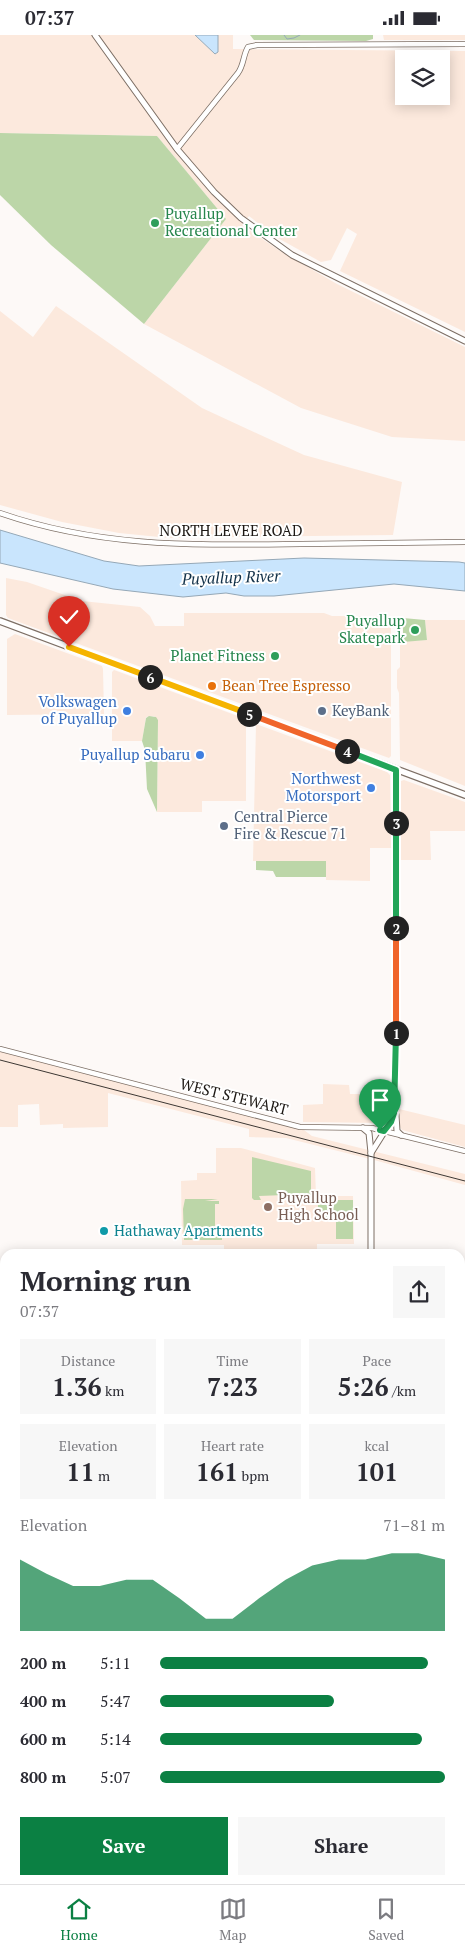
<!DOCTYPE html>
<html lang="en">
<head>
<meta charset="utf-8">
<style>
	:root { --surface:#fff; --page:#f7f7f7; --text:#2b2b33; --muted:#7c7c81; --line:#e1e1e2; --accent:#0b8043 }
	body { margin:0; font-family:"PT Serif",serif; background:var(--page); color:var(--text); height:100vh; display:flex; flex-direction:column; font-size:19px; white-space:nowrap }
	* { box-sizing:border-box; margin:0 }
	p { font-size:16px; color:var(--muted) }
	.icon { flex:none; width:28px; height:28px; fill:none; stroke:currentColor; stroke-width:2; stroke-linecap:round; stroke-linejoin:round }
	.map { position:relative; flex:1; overflow:hidden }
	.sheet { position:absolute; left:0px; top:1214px; width:465px; height:636px; display:flex; flex-direction:column; background:var(--surface); border-radius:15px 15px 0 0; box-shadow:0 2px 12px #0003 }
	.sheet>* { flex:none }
	.tools { position:absolute; left:395px; top:15px; display:grid; gap:10px }
	.tools a { display:grid; place-items:center; width:55px; height:55px; border-radius:0px; background:var(--surface); box-shadow:0 2px 12px #0003; font-size:25px }
	.pin { position:absolute; display:grid; place-items:center; width:42px; height:42px; color:#fff; margin:-51px -21px; border-radius:50% 50% 50% 0; rotate:-45deg; box-shadow:0 0 5px #0007 }
	.pin .icon { rotate:45deg }
	.km { position:absolute; width:25px; height:25px; margin:-12px; border-radius:50%; background:#222; color:#fff; font-size:14px; line-height:25px; text-align:center }
	.round { display:grid; place-items:center; flex:none; width:52px; height:52px; border-radius:0px; background:var(--page) }
	.summary { display:flex; align-items:center; justify-content:space-between; height:85px; padding:0 20px }
	h1 { font-size:28px; font-weight:700; line-height:38px }
	.metrics { display:grid; grid-template-columns:repeat(3,1fr); gap:8px; height:85px; padding:5px 20px }
	.metrics div { display:grid; align-content:center; border-radius:0px; background:var(--page); text-align:center }
	.metrics b { font-size:25px; font-weight:700 }
	.metrics small { font-size:14px; font-weight:400 }
	.metrics p { font-size:14px }
	.chart { height:140px; padding:10px 20px }
	.chart p { display:flex; justify-content:space-between }
	.chart svg { width:100%; height:90px; margin-top:5px; fill:var(--accent); opacity:.7 }
	.action { display:flex; gap:10px; margin-top:auto; padding:10px 20px }
	.action a { flex:1; height:58px; border-radius:0px; background:var(--accent); color:#fff; font-size:20px; font-weight:700; line-height:58px; text-align:center }
	.action a+a { background:var(--page); color:var(--text) }
	ul { padding:0 20px; list-style:none; font-size:16px }
	li { display:grid; grid-template-columns:80px 60px 1fr; align-items:center; height:38px }
	li i { height:12px; border-radius:6px; background:var(--accent) }
	.status { display:flex; justify-content:space-between; align-items:center; height:35px; padding:0 25px; background:var(--surface); direction:ltr }
	.status svg { height:14px; fill:currentColor }
	.tab-bar { display:flex; justify-content:space-around; align-items:center; height:70px; border-top:1px solid var(--line); background:var(--surface); font-size:14px; color:var(--muted) }
	.tab-bar a { display:grid; justify-items:center; gap:2px }
	.tab-bar .current { color:var(--accent) }
	.map>svg:first-child { display:block }
	.built { fill:#fce9dd; fill-rule:evenodd }
	.green { fill:#bcd6a8 }
	.water { fill:#c9e5fd; stroke:#95a8b7 }
	.lines { fill:none; stroke-linecap:round; stroke-linejoin:round }
	.stream { stroke:#95a8b7; stroke-width:1 }
	.tertiary-casing { stroke:#7d6f65; stroke-width:6 }
	.secondary-casing { stroke:#7d6f65; stroke-width:7 }
	.primary-casing { stroke:#7d6f65; stroke-width:8 }
	.tertiary { stroke:#fff; stroke-width:4.5 }
	.secondary { stroke:#fff; stroke-width:5 }
	.primary { stroke:#fff; stroke-width:5.5 }
	.rail { stroke:#3d3834; stroke-width:1 }
	.split-1-casing { stroke:#fff; stroke-width:10 }
	.split-2-casing { stroke:#fff; stroke-width:10 }
	.split-3-casing { stroke:#fff; stroke-width:10 }
	.split-4-casing { stroke:#fff; stroke-width:10 }
	.split-5-casing { stroke:#fff; stroke-width:10 }
	.split-6-casing { stroke:#fff; stroke-width:10 }
	.split-7-casing { stroke:#fff; stroke-width:10 }
	.split-1 { stroke:#22a559; stroke-width:6 }
	.split-2 { stroke:#f0652b; stroke-width:6 }
	.split-3 { stroke:#22a559; stroke-width:6 }
	.split-4 { stroke:#22a559; stroke-width:6 }
	.split-5 { stroke:#f0652b; stroke-width:6 }
	.split-6 { stroke:#f5b400; stroke-width:6 }
	.split-7 { stroke:#f5b400; stroke-width:6 }
	.leisure-dot { fill:#2e9e5b; stroke:#fff; stroke-width:2 }
	.food-dot { fill:#e8710a; stroke:#fff; stroke-width:2 }
	.shop-dot { fill:#3f7fe0; stroke:#fff; stroke-width:2 }
	.service-dot { fill:#5c6f8a; stroke:#fff; stroke-width:2 }
	.education-dot { fill:#8d6e63; stroke:#fff; stroke-width:2 }
	.culture-dot { fill:#0f9aa8; stroke:#fff; stroke-width:2 }
	.labels { text-anchor:middle; stroke-width:4; stroke-linejoin:round; paint-order:stroke }
	.leisure-label { font-size:15px; fill:#27864d; stroke:#fff; text-anchor:end }
	.street-label { font-size:15px; fill:#1d1814; stroke:#fff }
	.food-label { font-size:15px; fill:#c56008; stroke:#fff; text-anchor:start }
	.shop-label { font-size:15px; fill:#366cbe; stroke:#fff; text-anchor:end }
	.service-label { font-size:15px; fill:#4e5e75; stroke:#fff; text-anchor:start }
	.education-label { font-size:15px; fill:#785e54; stroke:#fff; text-anchor:start }
	.culture-label { font-size:15px; fill:#0d838f; stroke:#fff; text-anchor:start }
	.water-label { font-size:16px; font-style:italic; fill:#123149; stroke:#fff }
</style>
</head>
<body>
<div class="status"><b>07:37</b><svg viewBox="0 0 49 12"><path d="M0 12V9h3v3zM5 12V6h3v6zM10 12V3h3v9zM15 12V0h3v12zM26 1h20v11H26zM47 4h2v5h-2z"/></svg></div>
<div class="map">
<svg width="465" height="1849" viewBox="0 0 465 1849">
	<rect width="100%" height="100%" fill="#fdf9f7"/>
	<g class="built">
		<path d="M0,0H233V14L465,16V297L340,236L357,199L347,193L331,225L321,227L276,202L249,181L242,190L280,216L337,249L465,312V406L392,402L301,373L144,289L226,184L157,101L0,98ZM404,24H441V61H404Z"/>
		<path d="M383,0H465V5H384Z"/>
		<path d="M56,271L202,373L304,420L402,447L393,500L169,503L119,498L62,487L0,470V276L33,302Z"/>
		<path d="M6,543L27,547L82,566L140,572L150,581L155,591H184V578H324L332,581H391V721L389,723L8,583L6,580Z"/>
		<path d="M425,585H465V751L400,725L399,658L397,653V635L400,632V609L405,606L427,605Z"/>
		<path d="M15,599L102,631L103,634L104,679L7,680V604Z"/>
		<path d="M114,635L243,683L246,687V766H202V777H157L158,685L154,681L146,682L142,706H112V637Z"/>
		<path d="M256,689L387,737L390,740L391,813H370V846L326,845V826H253Z"/>
		<path d="M404,745L465,767V796H430L431,825H400L401,746Z"/>
		<path d="M0,1014L300,1092L312,1101L465,1139V1150L374,1125L286,1103L249,1102V1094L108,1058V1092L63,1093V1089L40,1090L39,1069L18,1070V1092H0Z"/>
		<path d="M323,1049L349,1050L350,1059H391L389,1076L385,1085L380,1088L303,1087V1070L323,1069Z"/>
		<path d="M399,1074L465,1090V1112L402,1095L400,1092Z"/>
		<path d="M216,1113H241L315,1133L316,1161H353L354,1209H317V1219H224V1210H182L181,1146L197,1145V1138H216Z"/>
	</g>
	<g class="green">
		<path d="M250,0H373V4L366,6L254,5Z"/>
		<path d="M0,98L157,101L226,184L144,289L51,210L0,160Z"/>
		<path d="M403,583L425,585L427,605L403,607Z"/>
		<path d="M149,681L156,682L158,685L157,777L147,754L145,715L142,706L146,683Z"/>
		<path d="M256,826H326V842H276L273,836L256,835Z"/>
		<path d="M252,1122L311,1136V1167L310,1159L259,1161L261,1165H254L252,1163Z"/>
		<path d="M185,1164H218L205,1166H219V1169H215V1200L222,1203V1205H184L183,1174Z"/>
		<path d="M320,1165H353V1204H336V1180L335,1185L318,1182V1167Z"/>
		<path d="M460,1642H465V1849H378L379,1845H460Z"/>
		<rect x="0" y="1723" width="5" height="82"/>
	</g>
	<g class="water">
		<path d="M195,0H218V17L215,19Z"/>
		<path d="M0,495L104,526L139,531L304,523L459,527L465,528V556L394,549L274,561H244L226,558L183,562L113,554L0,528Z"/>
	</g>
	<g class="lines">
		<g class="stream">
			<path d="M284,0L287,4L294,3L300,0"/>
			<path d="M0,1719H5"/>
			<path d="M49,1849V1845"/>
		</g>
		<g class="tertiary-casing">
			<g id="tertiary">
				<path d="M177,114L238,38C244,30 243,20 248,12L257,10L465,9"/>
				<path d="M0,478C101,513 196,510 301,509C356,508 410,508 465,507"/>
				<path d="M0,1014L300,1092L372,1093L465,1116"/>
				<path d="M0,1532H5"/>
				<path d="M460,1535H465"/>
				<path d="M118,1845V1849"/>
			</g>
		</g>
		<g class="secondary-casing">
			<g id="secondary">
				<path d="M95,0L177,114L214,157L241,183L292,220L465,306"/>
				<path d="M396,1080L397,1096L401,1100"/>
				<path d="M363,1093L369,1098L371,1118V1219"/>
				<path d="M371,1118L393,1083L395,1071L396,735"/>
				<path d="M460,1288H465"/>
				<path d="M0,1293H5"/>
				<path d="M228,1849L230,1845"/>
			</g>
		</g>
		<g class="primary-casing">
			<path id="primary" d="M0,586L465,760"/>
		</g>
		<use href="#tertiary" class="tertiary"/>
		<use href="#secondary" class="secondary"/>
		<use href="#primary" class="primary"/>
		<path class="rail" d="M0,1025L465,1146"/>
	</g>
	<g class="lines">
		<g class="split-1-casing">
			<path id="split-1" d="M380,1095L384,1096L391,1087L394,1078L396,998"/>
		</g>
		<g class="split-2-casing">
			<path id="split-2" d="M396,998V893"/>
		</g>
		<g class="split-3-casing">
			<path id="split-3" d="M396,893V788"/>
		</g>
		<g class="split-4-casing">
			<path id="split-4" d="M347,716L396,735V788"/>
		</g>
		<g class="split-5-casing">
			<path id="split-5" d="M249,679L347,716"/>
		</g>
		<g class="split-6-casing">
			<path id="split-6" d="M150,642L249,679"/>
		</g>
		<g class="split-7-casing">
			<path id="split-7" d="M69,612L150,642"/>
		</g>
		<use href="#split-1" class="split-1"/>
		<use href="#split-2" class="split-2"/>
		<use href="#split-3" class="split-3"/>
		<use href="#split-4" class="split-4"/>
		<use href="#split-5" class="split-5"/>
		<use href="#split-6" class="split-6"/>
		<use href="#split-7" class="split-7"/>
	</g>
	<g class="leisure-dot">
		<circle cx="155" cy="188" r="5"/>
		<circle cx="415" cy="595" r="5"/>
		<circle cx="275" cy="621" r="5"/>
	</g>
	<circle class="food-dot" cx="212" cy="651" r="5"/>
	<g class="shop-dot">
		<circle cx="127" cy="676" r="5"/>
		<circle cx="200" cy="720" r="5"/>
		<circle cx="371" cy="753" r="5"/>
	</g>
	<g class="service-dot">
		<circle cx="322" cy="676" r="5"/>
		<circle cx="224" cy="791" r="5"/>
	</g>
	<circle class="education-dot" cx="268" cy="1172" r="5"/>
	<circle class="culture-dot" cx="104" cy="1196" r="5"/>
	<g class="labels">
		<g class="leisure-label">
			<text x="165" y="184" text-anchor="start">Puyallup<tspan x="165" dy="17">Recreational Center</tspan></text>
			<text x="405" y="591">Puyallup<tspan x="405" dy="17">Skatepark</tspan></text>
			<text x="265" y="626">Planet Fitness</text>
		</g>
		<g class="street-label">
			<text x="231" y="501">NORTH LEVEE ROAD</text>
			<text transform="translate(234 1062) rotate(14)" y="5">WEST STEWART</text>
		</g>
		<g class="food-label">
			<text x="222" y="656">Bean Tree Espresso</text>
		</g>
		<g class="shop-label">
			<text x="117" y="672">Volkswagen<tspan x="117" dy="17">of Puyallup</tspan></text>
			<text x="190" y="725">Puyallup Subaru</text>
			<text x="361" y="749">Northwest<tspan x="361" dy="17">Motorsport</tspan></text>
		</g>
		<g class="service-label">
			<text x="332" y="681">KeyBank</text>
			<text x="234" y="787">Central Pierce<tspan x="234" dy="17">Fire &amp; Rescue 71</tspan></text>
		</g>
		<g class="education-label">
			<text x="278" y="1168">Puyallup<tspan x="278" dy="17">High School</tspan></text>
		</g>
		<g class="culture-label">
			<text x="114" y="1201">Hathaway Apartments</text>
		</g>
		<g class="water-label">
			<text transform="translate(231 542) rotate(-2)" y="6">Puyallup River</text>
		</g>
	</g>
</svg>
<div class="tools">
<a><svg class="icon" aria-label="layers" viewBox="0 0 24 24"><path d="M12 4l9 5-9 5-9-5zM3 14l9 5 9-5"/></svg></a>
</div>
<div class="pin" style="left:380px;top:1095px;background:#1e9e55"><svg class="icon" aria-label="arrive" viewBox="0 0 24 24"><path d="M6 21V4h12l-3 4 3 4H6"/></svg></div>
<div class="pin" style="left:69px;top:612px;background:#d93025"><svg class="icon" aria-label="check" viewBox="0 0 24 24"><path d="M5 12l5 5 9-10"/></svg></div>
<b class="km" style="left:396px;top:998px">1</b>
<b class="km" style="left:396px;top:893px">2</b>
<b class="km" style="left:396px;top:788px">3</b>
<b class="km" style="left:347px;top:716px">4</b>
<b class="km" style="left:249px;top:679px">5</b>
<b class="km" style="left:150px;top:642px">6</b>
<section class="sheet">
<div class="summary"><div><h1>Morning run</h1><p>07:37</p></div><a class="round"><svg class="icon" aria-label="share" viewBox="0 0 24 24"><path d="M12 15V3M7 8l5-5 5 5M5 13v7h14v-7"/></svg></a></div>
<div class="metrics">
<div><p>Distance</p><b>1.36<small> km</small></b></div>
<div><p>Time</p><b>7:23</b></div>
<div><p>Pace</p><b>5:26<small> /km</small></b></div>
</div>
<div class="metrics">
<div><p>Elevation</p><b>11<small> m</small></b></div>
<div><p>Heart rate</p><b>161<small> bpm</small></b></div>
<div><p>kcal</p><b>101</b></div>
</div>
<div class="chart"><p><span>Elevation</span>71–81 m</p>
<svg viewBox="0 0 160 44" preserveAspectRatio="none"><path d="M0 44V9L10 16L20 22L30 22L40 19L50 19L60 28L70 38L80 38L90 28L100 19L110 12L120 9L130 9L140 6L150 6L160 9V44z"/></svg>
</div>
<ul>
<li><b>200 m</b>5:11<i style="width:94%"></i></li>
<li><b>400 m</b>5:47<i style="width:61%"></i></li>
<li><b>600 m</b>5:14<i style="width:92%"></i></li>
<li><b>800 m</b>5:07<i style="width:100%"></i></li>
</ul>
<div class="action"><a>Save</a><a>Share</a></div>
</section>
</div>
<nav class="tab-bar">
<a class="current"><svg class="icon" aria-label="home" viewBox="0 0 24 24"><path d="M3 11l9-7 9 7M6 9v11h12V9"/></svg>Home</a>
<a><svg class="icon" aria-label="map" viewBox="0 0 24 24"><path d="M3 6l6-2 6 2 6-2v14l-6 2-6-2-6 2zM9 4v14M15 6v14"/></svg>Map</a>
<a><svg class="icon" aria-label="saved" viewBox="0 0 24 24"><path d="M7 4h10v16l-5-4-5 4z"/></svg>Saved</a>
</nav>
</body>
</html>
